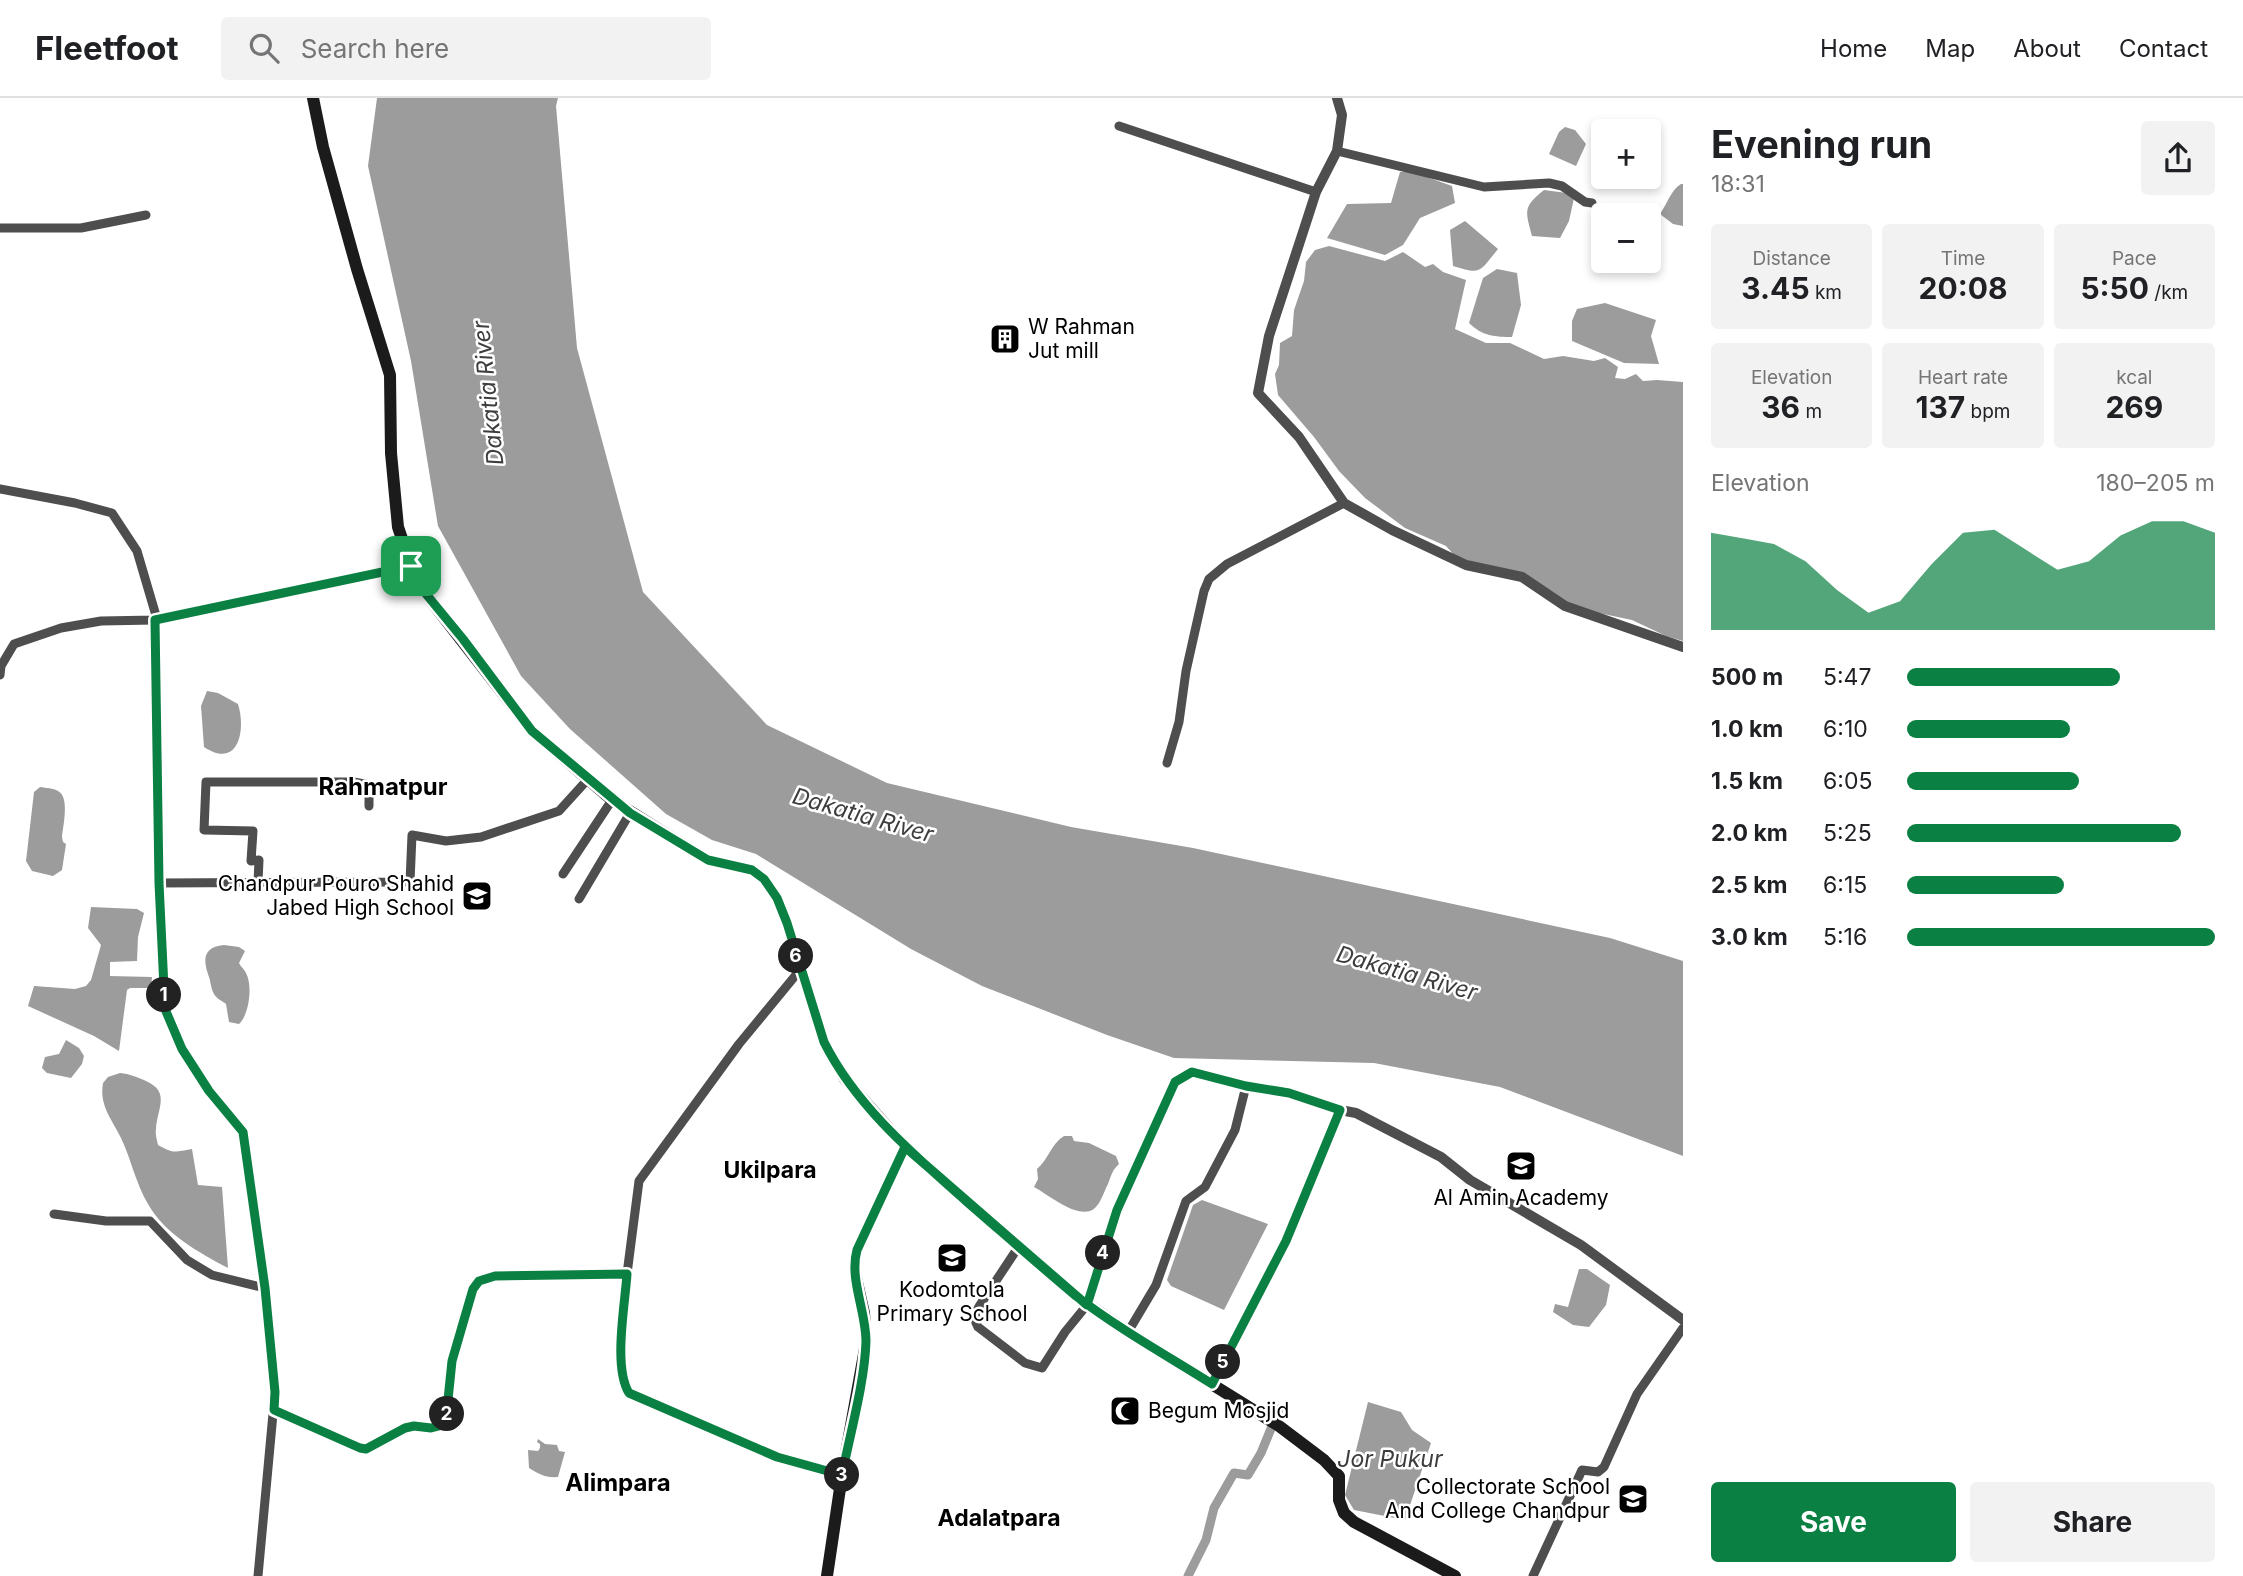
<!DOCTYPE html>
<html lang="en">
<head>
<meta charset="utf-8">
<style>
	:root { --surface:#fff; --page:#f2f2f2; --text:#202124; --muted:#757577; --line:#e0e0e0; --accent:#0b8043 }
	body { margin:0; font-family:Inter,sans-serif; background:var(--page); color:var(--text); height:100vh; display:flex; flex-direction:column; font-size:26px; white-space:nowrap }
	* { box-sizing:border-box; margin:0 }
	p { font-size:23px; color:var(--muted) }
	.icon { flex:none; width:38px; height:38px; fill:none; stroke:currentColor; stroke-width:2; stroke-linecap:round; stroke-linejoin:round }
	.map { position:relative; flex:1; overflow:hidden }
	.drawer { display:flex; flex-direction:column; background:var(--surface); width:560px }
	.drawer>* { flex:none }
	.tools { position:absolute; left:1591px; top:21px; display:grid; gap:14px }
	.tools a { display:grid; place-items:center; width:70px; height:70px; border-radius:7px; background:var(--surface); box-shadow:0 4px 10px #0003; font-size:35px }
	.pin { position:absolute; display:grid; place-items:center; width:60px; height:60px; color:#fff; margin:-30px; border-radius:14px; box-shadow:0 4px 10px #0006 }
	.km { position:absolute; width:35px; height:35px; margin:-18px; border-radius:50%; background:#222; color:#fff; font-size:19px; line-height:35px; text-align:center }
	.round { display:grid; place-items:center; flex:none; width:74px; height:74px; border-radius:7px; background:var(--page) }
	.overview { display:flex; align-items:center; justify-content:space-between; height:119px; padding:0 28px }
	h1 { font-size:38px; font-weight:700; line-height:52px }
	.metrics { display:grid; grid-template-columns:repeat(3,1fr); gap:10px; height:119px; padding:7px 28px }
	.metrics div { display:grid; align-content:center; border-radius:7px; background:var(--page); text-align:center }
	.metrics b { font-size:30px; font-weight:700 }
	.metrics small { font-size:19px; font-weight:400 }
	.metrics p { font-size:19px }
	.chart { height:196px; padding:14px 28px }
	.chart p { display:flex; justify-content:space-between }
	.chart svg { width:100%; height:126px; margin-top:7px; fill:var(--accent); opacity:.7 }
	.primary-button { display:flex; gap:14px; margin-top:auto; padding:14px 28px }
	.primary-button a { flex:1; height:80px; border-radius:7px; background:var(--accent); color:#fff; font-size:28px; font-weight:700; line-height:80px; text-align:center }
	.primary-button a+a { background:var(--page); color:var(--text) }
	ul { padding:0 28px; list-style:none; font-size:23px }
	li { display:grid; grid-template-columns:112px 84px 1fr; align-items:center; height:52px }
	li i { height:18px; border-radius:9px; background:var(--accent) }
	header { display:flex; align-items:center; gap:42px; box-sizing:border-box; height:98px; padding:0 35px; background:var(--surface); border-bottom:2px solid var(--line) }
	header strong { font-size:33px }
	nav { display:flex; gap:38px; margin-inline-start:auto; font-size:24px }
	.search { width:490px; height:63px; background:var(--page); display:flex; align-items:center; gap:18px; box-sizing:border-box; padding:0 24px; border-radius:7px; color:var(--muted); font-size:26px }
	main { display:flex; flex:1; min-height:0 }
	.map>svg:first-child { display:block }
	.water { fill:#9c9c9c }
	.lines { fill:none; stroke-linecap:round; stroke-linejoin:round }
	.canal { stroke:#9c9c9c; stroke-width:9 }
	.minor { stroke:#4e4e4e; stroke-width:9 }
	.tertiary { stroke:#4e4e4e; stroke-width:10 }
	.secondary { stroke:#1b1b1b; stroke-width:12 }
	.route-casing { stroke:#fff; stroke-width:14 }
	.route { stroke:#0b8043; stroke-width:9 }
	.labels { text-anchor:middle; stroke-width:5; stroke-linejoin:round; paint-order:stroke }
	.poi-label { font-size:21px; fill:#000; stroke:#fff; text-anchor:start }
	.water-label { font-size:23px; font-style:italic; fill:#3d3d3d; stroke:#fff }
	.neighbourhood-label { font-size:23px; font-weight:bold; fill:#000; stroke:#fff }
	.quarter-label { font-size:24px; font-weight:bold; fill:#000; stroke:#fff }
</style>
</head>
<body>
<header>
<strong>Fleetfoot</strong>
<div class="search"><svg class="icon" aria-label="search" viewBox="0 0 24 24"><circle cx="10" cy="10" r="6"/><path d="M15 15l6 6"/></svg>Search here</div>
<nav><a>Home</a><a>Map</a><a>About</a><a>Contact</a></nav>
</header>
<main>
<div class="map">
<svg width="1683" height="1478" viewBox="0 0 1683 1478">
	<rect width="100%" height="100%" fill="#fff"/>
	<g class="water">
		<path d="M377,0H558L556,8L577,250L643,494L767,627L887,685L1071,729L1193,750L1610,840L1683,863V1058L1500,989L1374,965L1174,960L1107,937L982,888L911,851L756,756L712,742L666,716L570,631L521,578L438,428L411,263L368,68Z"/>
		<path d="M1565,29L1575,32L1586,46L1576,68L1549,56L1559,34Z"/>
		<path d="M1400,74H1413L1452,88L1455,105L1420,120L1403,147L1385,157L1327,140L1347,106L1391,105Z"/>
		<path d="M1681,86H1683V128L1673,126L1660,116C1667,106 1671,92 1681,86Z"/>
		<path d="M1544,92L1567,95L1574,100L1569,123L1560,140L1532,138C1525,112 1523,109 1544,92Z"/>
		<path d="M1465,123L1498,151C1479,174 1482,177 1453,168L1450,132Z"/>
		<path d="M1329,148L1385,163L1403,154L1425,169L1433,166L1443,174L1466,182L1455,231L1486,245H1510L1544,261L1563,258L1594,263L1605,260L1618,269L1615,280L1625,281L1636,276L1643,283L1657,282L1683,284V543L1666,538L1632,522L1565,508L1519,476L1465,469L1446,448L1405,430L1365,400L1339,373L1314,339L1278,297L1275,276L1279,267L1280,245L1292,238L1294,212L1304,183L1306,164L1315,152Z"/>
		<path d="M1497,171L1517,175L1521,207L1512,239C1495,239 1482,238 1469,225L1483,180Z"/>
		<path d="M1605,205L1656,222L1651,238L1659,266L1624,265L1572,243V223L1577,211Z"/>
		<path d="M207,593L218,595L238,606C246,631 239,672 204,649L201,608Z"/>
		<path d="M40,689C46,690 53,690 58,693C70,699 63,728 62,739L63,744L66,746L62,772L53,778L32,773L26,763L34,694Z"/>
		<path d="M91,809L137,811L144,815L138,839L137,863L110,864V878L152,879L151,890H130L127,892L119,953L94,938L28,908L34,888L75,891L86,888L91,882L101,847L88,830Z"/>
		<path d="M224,847L239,849L245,853L239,865C241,869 244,871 246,875C253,888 249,917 239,926L229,924L226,906C222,903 216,900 214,896C211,891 211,885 209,879C203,863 202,849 224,847Z"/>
		<path d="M66,942L79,950L84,958L82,966L71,980L47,975L42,970L45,959L59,956Z"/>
		<path d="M120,975C130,976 137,979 146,983C171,994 157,1011 156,1031C155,1036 157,1042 158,1047C174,1056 174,1054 192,1051L198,1087L222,1089L228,1170C198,1154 165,1136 148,1106C136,1086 131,1061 121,1040C112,1021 99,1008 103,985L108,979Z"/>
		<path d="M1064,1038H1072L1074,1043L1089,1045L1116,1058L1119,1066C1110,1074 1111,1081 1106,1090C1103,1097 1098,1111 1090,1113C1073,1118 1049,1097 1034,1089L1038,1081L1037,1071C1048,1062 1051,1046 1064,1038Z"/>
		<path d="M1202,1102L1268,1126L1224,1212L1171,1188L1167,1182L1193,1107Z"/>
		<path d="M1579,1171H1587L1610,1187L1606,1207L1589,1229L1573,1227L1553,1214L1555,1206L1568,1209Z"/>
		<path d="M1368,1304L1401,1314L1412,1332L1431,1345L1405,1422L1354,1412L1345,1397Z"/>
		<path d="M538,1341L545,1346L557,1347L559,1353L565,1354L558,1379C545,1380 539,1376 529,1370L528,1352L538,1353L540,1350V1346L537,1344Z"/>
	</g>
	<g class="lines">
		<path class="canal" d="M1188,1478L1206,1442L1214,1410L1234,1375L1248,1377L1261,1355L1279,1311"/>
		<g class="minor">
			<path d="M1119,28L1316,94"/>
			<path d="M1337,53L1484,89L1549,85L1562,88L1585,104L1592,105"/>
			<path d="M0,130H81L146,117"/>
			<path d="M0,391L75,405L112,415L137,453L157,521"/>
			<path d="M155,522L159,785L165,911L182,951L209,993L243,1034L265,1190L275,1294L258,1478"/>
			<path d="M0,577L1,568L14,546L61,530L101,523L155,522L411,468"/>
			<path d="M1167,665L1179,624L1186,573L1204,493L1209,481L1227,466L1344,405"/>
			<path d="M563,776L612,702"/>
			<path d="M258,784L259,762L251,763L253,733L204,732L206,684H354L369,687V708"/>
			<path d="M159,785L410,784L412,737L446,743L481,739L559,713L589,680"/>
			<path d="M579,801L630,715"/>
			<path d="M54,1116L106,1123H150L187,1162L212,1177L265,1190"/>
			<path d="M1019,1148L980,1207C975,1215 973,1221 978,1229L1025,1265L1042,1270L1065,1234L1087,1207L1117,1112L1175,984L1192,974L1246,988L1289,995L1340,1012L1286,1143L1212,1286"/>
			<path d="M627,1176C625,1207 613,1269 629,1295L777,1359L842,1377"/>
			<path d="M1128,1234L1156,1187L1186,1103L1205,1089L1235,1032L1246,988"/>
			<path d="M274,1312L360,1350L366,1351C381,1347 390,1334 405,1330C419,1325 438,1337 446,1321L452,1263L473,1191L479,1183L495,1178L627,1176L639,1083L739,946L800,872"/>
			<path d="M1533,1478L1582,1372L1598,1374L1604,1369L1637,1296L1683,1230"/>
		</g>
		<g class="tertiary">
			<path d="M1337,0L1342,17L1337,53L1316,94L1304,131L1269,238L1258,295L1299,339L1344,405L1392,432L1466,467L1522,479L1565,508L1683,549"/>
			<path d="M1340,1012L1356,1015L1441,1059L1470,1082L1581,1147L1683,1222"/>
		</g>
		<g class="secondary">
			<path d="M313,0L323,49L357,171L390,277L391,355L398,429L417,485L532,633L612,702L708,762L753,772L764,781L777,800L787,825L824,944L845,981L905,1049L1076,1198L1128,1234L1279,1328L1324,1362L1339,1378V1402L1344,1415L1354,1424L1455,1478"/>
			<path d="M827,1478L842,1377L866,1245L864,1215L854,1171L857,1152L905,1049"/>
		</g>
	</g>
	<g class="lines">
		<g class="route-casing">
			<path id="route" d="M411,468L155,522L159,785L165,911L182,951L209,993L243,1034L265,1190L275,1294L274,1312L360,1350L366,1351L405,1330L414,1328L431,1330L443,1327L446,1321L452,1263L473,1191L479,1183L495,1178L627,1176C625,1207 613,1269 629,1295L777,1359L842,1377C850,1336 865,1283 866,1243C866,1213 849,1181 857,1152L905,1049L1087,1207L1117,1112L1175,984L1192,974L1246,988L1289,995L1340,1012L1286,1143L1212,1286C1166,1257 1119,1231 1076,1198C1039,1167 1003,1135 966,1103C913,1056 856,1008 824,944L787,825L777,800L764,781L752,772L708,762L630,715L532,633L463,541L417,485L411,468"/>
		</g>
		<use href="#route" class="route"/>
	</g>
	<defs>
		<g id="building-square" transform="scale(1.575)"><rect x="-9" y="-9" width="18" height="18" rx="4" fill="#000" stroke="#fff"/><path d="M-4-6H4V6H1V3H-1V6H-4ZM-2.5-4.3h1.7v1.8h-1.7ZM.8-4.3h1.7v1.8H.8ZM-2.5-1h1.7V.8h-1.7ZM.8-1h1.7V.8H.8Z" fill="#fff"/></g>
		<g id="school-square" transform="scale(1.575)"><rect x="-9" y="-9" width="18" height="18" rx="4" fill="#000" stroke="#fff"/><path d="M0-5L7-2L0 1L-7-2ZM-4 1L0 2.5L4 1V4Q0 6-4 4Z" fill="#fff"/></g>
		<g id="mosque-square" transform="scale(1.575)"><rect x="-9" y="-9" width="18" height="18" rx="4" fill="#000" stroke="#fff"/><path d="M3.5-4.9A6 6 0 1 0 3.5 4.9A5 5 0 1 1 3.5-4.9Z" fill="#fff"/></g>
	</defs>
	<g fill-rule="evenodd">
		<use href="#building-square" x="1005" y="241"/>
		<use href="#school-square" x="477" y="798"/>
		<use href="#school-square" x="1521" y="1068"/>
		<use href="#school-square" x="952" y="1160"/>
		<use href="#mosque-square" x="1125" y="1313"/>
		<use href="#school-square" x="1633" y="1401"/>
	</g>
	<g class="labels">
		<g class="poi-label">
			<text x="1028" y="236">W Rahman<tspan x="1028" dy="24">Jut mill</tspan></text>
			<text x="454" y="793" text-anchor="end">Chandpur Pouro Shahid<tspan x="454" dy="24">Jabed High School</tspan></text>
			<text x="1521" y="1107" text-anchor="middle">Al Amin Academy</text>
			<text x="952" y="1199" text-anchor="middle">Kodomtola<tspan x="952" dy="24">Primary School</tspan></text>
			<text x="1148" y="1320">Begum Mosjid</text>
			<text x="1610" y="1396" text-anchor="end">Collectorate School<tspan x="1610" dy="24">And College Chandpur</tspan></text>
		</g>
		<g class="water-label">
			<text transform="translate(488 295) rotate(-96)" y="8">Dakatia River</text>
			<text transform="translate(863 717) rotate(16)" y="8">Dakatia River</text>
			<text transform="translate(1407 875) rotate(16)" y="8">Dakatia River</text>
			<text x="1390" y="1369">Jor Pukur</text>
		</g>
		<g class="neighbourhood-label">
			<text x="770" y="1080">Ukilpara</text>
			<text x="999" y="1428">Adalatpara</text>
		</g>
		<g class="quarter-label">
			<text x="383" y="697">Rahmatpur</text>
			<text x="618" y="1393">Alimpara</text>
		</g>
	</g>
</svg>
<div class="tools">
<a>+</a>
<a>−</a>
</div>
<div class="pin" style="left:411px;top:468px;background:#1e9e55"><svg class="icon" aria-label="arrive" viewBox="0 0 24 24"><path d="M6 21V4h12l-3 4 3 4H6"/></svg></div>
<b class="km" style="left:164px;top:897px">1</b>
<b class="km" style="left:447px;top:1316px">2</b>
<b class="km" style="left:842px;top:1377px">3</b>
<b class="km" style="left:1103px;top:1155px">4</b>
<b class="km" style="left:1223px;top:1264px">5</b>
<b class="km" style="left:796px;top:858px">6</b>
</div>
<section class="drawer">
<div class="overview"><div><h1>Evening run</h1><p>18:31</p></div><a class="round"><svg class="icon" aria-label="share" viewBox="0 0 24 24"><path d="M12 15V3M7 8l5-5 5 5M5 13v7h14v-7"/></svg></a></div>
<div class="metrics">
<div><p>Distance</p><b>3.45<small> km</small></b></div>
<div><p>Time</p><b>20:08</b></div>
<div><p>Pace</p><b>5:50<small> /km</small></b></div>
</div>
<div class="metrics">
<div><p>Elevation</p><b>36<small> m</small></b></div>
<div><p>Heart rate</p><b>137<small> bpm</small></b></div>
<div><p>kcal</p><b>269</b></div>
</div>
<div class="chart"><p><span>Elevation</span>180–205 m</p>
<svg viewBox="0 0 160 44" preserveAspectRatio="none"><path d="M0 44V10L10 12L20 14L30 20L40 30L50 38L60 34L70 21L80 10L90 9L100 16L110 23L120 20L130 11L140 6L150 6L160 10V44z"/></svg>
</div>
<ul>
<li><b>500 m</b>5:47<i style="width:69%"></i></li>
<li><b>1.0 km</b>6:10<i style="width:53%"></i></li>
<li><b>1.5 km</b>6:05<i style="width:56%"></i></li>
<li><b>2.0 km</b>5:25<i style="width:89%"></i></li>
<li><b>2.5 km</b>6:15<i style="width:51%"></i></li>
<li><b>3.0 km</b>5:16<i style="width:100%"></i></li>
</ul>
<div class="primary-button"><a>Save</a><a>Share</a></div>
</section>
</main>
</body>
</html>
